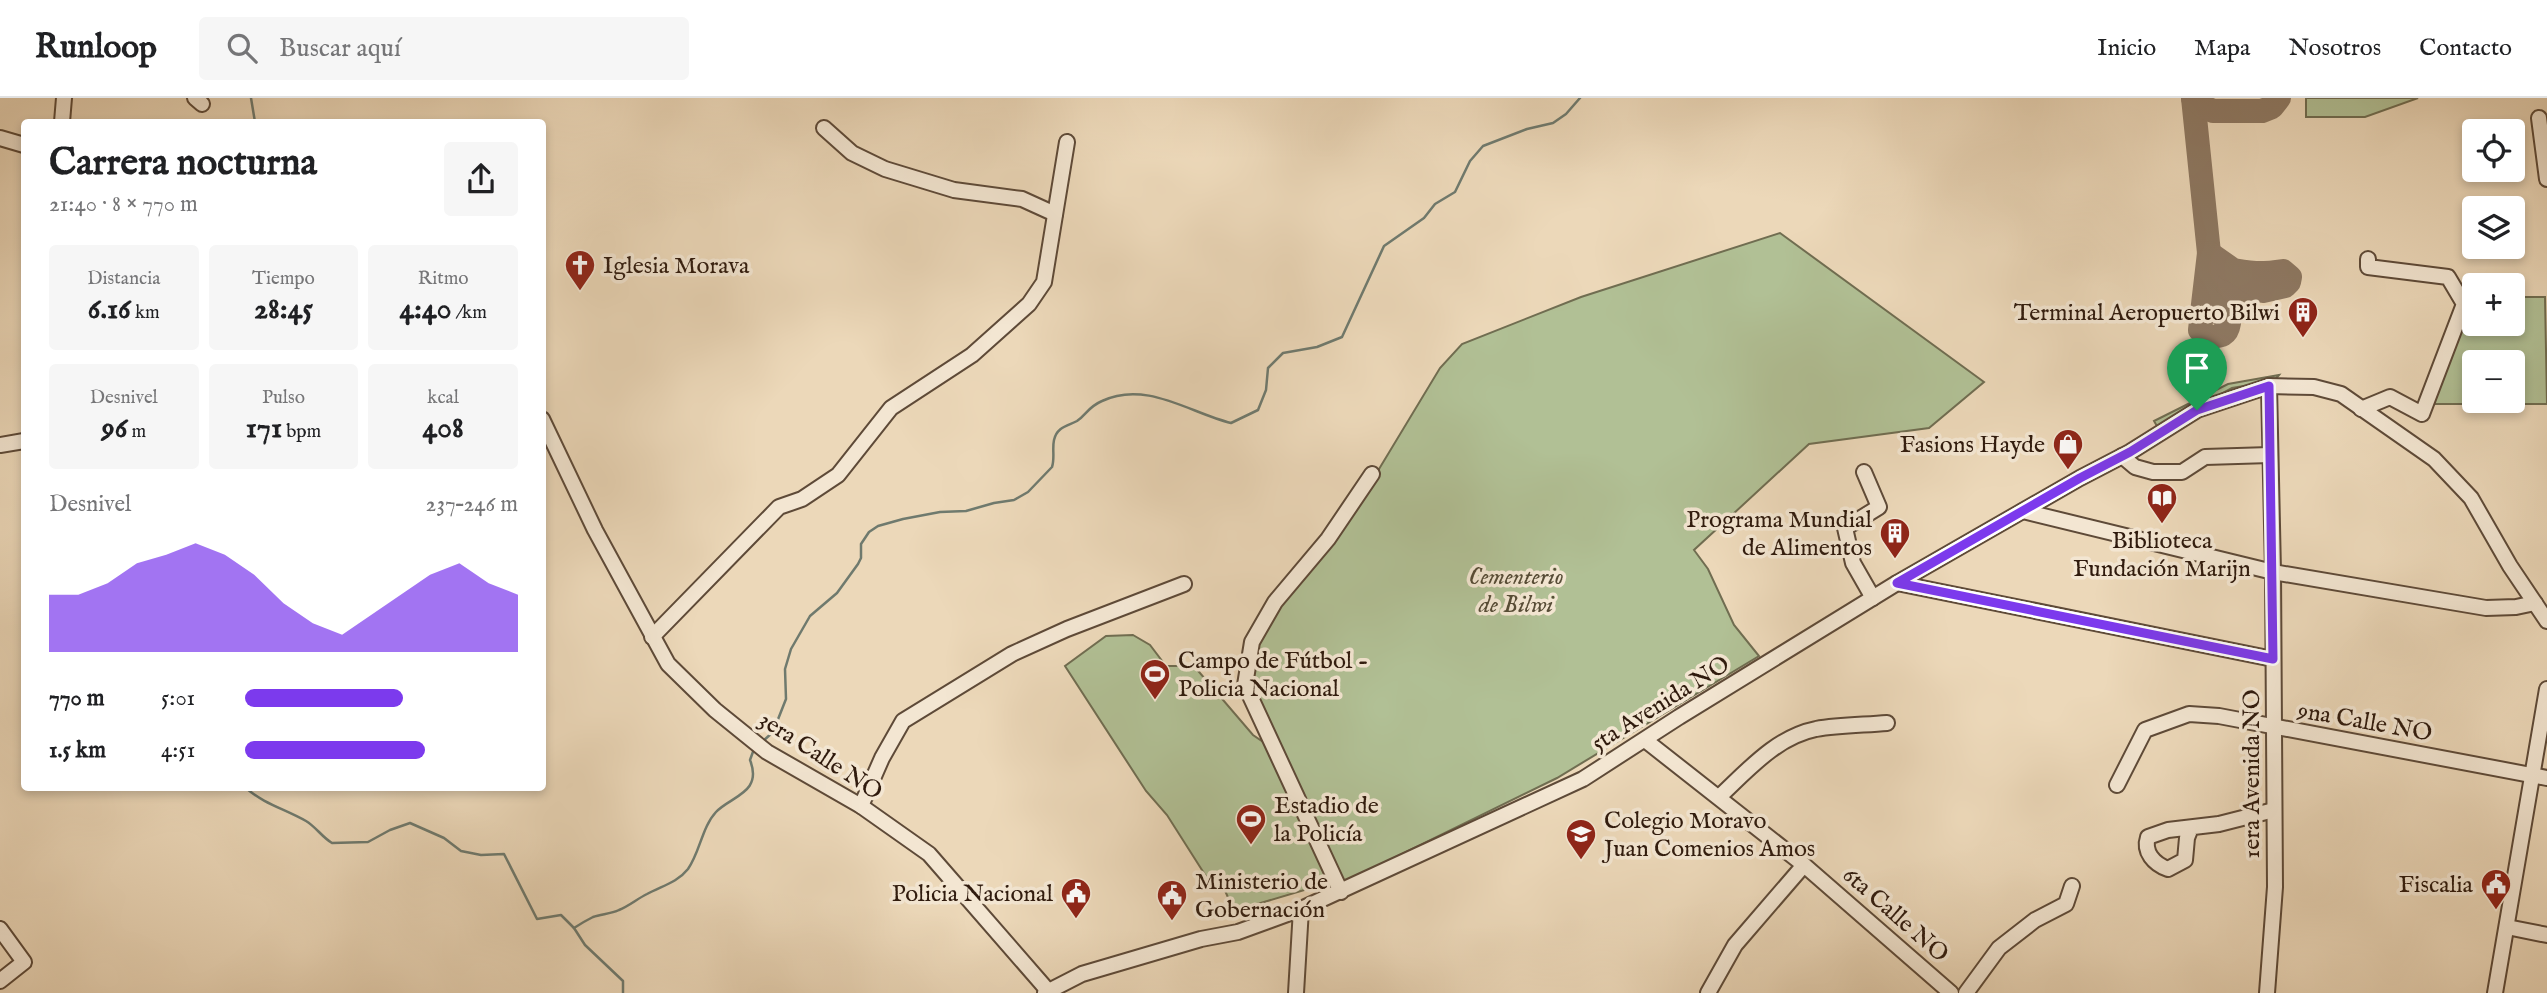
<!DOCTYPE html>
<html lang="es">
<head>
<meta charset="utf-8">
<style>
	:root { --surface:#fff; --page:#f6f6f6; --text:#202124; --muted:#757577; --line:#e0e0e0; --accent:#7c3aed }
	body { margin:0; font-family:"IM FELL English",serif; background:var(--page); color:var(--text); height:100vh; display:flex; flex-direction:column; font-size:26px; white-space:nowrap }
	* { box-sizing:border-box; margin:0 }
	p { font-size:23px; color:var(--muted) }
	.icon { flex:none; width:38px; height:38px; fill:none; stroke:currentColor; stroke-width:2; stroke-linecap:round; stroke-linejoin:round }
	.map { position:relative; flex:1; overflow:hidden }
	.side { position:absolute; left:21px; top:21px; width:525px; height:672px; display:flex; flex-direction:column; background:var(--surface); border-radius:7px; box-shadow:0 4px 10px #0003 }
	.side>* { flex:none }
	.controls { position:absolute; left:2462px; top:21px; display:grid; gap:14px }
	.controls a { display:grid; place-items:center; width:63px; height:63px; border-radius:7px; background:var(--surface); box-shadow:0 4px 10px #0003; font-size:35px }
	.pin { position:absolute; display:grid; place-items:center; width:60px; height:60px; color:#fff; margin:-72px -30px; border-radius:50% 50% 50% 0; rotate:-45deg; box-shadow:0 0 7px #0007 }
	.pin .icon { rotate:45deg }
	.round { display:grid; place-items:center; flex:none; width:74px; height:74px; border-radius:7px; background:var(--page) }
	.headline { display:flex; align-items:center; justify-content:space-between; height:119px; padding:0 28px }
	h1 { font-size:38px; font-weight:800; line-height:52px }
	.stats { display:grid; grid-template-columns:repeat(3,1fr); gap:10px; height:119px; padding:7px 28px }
	.stats div { display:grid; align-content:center; border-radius:7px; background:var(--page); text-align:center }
	.stats b { font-size:30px; font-weight:800 }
	.stats small { font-size:19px; font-weight:400 }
	.stats p { font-size:19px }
	.chart { height:196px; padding:14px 28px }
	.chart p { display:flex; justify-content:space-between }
	.chart svg { width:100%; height:126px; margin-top:7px; fill:var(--accent); opacity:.7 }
	ul { padding:0 28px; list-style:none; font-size:23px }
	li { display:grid; grid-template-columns:112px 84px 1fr; align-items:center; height:52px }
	li i { height:18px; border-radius:9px; background:var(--accent) }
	header { display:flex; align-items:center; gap:42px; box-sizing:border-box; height:98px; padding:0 35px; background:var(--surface); border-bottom:2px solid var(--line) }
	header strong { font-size:33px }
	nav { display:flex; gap:38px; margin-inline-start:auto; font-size:24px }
	.search { width:490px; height:63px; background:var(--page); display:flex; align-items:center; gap:18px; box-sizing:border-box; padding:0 24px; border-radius:7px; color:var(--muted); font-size:26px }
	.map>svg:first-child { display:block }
	.green { fill:#b1c095; stroke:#706d51; stroke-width:2; fill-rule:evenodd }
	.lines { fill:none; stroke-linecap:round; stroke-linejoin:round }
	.stream { stroke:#6f7a6e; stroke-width:2.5 }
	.taxiway { stroke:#8e7963; stroke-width:24 }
	.minor-casing { stroke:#5e4a38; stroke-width:18 }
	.minor { stroke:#f3e6d2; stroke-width:14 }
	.route-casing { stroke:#fff; stroke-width:14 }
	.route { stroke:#7c3aed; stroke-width:9 }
	.labels { text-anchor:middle; stroke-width:7; stroke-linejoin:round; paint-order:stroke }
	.poi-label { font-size:24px; fill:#2f1a0d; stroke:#f3e6d2; text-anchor:start }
	.park-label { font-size:24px; font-style:italic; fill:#564c36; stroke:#f3e6d2 }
	.street-label { font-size:24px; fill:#2f1a0d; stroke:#f3e6d2 }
</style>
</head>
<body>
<header>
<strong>Runloop</strong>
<div class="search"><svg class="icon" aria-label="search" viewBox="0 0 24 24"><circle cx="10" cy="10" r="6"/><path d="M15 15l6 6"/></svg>Buscar aquí</div>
<nav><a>Inicio</a><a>Mapa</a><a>Nosotros</a><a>Contacto</a></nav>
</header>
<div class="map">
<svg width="2547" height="895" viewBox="0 0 2547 895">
	<rect width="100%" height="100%" fill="#ecd8b9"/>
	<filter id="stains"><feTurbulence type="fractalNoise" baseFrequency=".00286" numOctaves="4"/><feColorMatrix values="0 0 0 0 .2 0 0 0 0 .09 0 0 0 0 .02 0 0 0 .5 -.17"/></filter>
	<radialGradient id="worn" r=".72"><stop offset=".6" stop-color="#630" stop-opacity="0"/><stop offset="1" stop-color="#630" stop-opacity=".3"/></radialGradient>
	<g class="green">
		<path d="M2306,0H2418L2365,19H2306Z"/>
		<path d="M1780,135L1984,284L1929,330L1809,346L1694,452L1708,471L1734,527L1759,558L1557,680L1343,785L1250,586L1258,548L1279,508L1373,381L1440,270L1462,246L1581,199Z"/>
		<path d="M2471,199H2474V226H2513V199H2545L2547,306H2431ZM2474,264H2513V303H2474Z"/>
		<path d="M2279,277L2274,283L2232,290L2158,330L2154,323L2228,286Z"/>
		<path d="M1133,537L1150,547L1166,568H1194L1253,637L1269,648L1331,784L1234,813L1219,779L1209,783L1167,717L1146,693L1065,568L1106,538Z"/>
	</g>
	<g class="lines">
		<g class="stream">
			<path d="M251,0L255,24"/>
			<path d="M762,644L773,634L786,601L785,571L791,551L810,518L837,495L858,466L861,460V446L869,434L878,428L903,421L940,414L966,413L994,405L1014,402L1028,394L1052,369C1055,360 1052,351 1054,342C1057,329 1067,328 1077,323C1086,317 1088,309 1102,303C1146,282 1190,315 1231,325L1258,312L1266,292L1268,270L1283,255L1317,249L1342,239L1384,148L1424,120L1435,106L1455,94L1470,63L1483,48L1527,31L1553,25L1566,16L1580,0"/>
			<path d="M246,690C264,706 285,711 306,723C316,729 322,739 332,745L368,744L390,732L410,725L444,740L461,753L481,757L504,756L537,821L561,817L574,830L585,847L623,883V895"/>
			<path d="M574,830C580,826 587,822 593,819C601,816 611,816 619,812C629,808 637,801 647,796C661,788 677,785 688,771C700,754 702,729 716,714C731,698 763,695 750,662L754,651"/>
		</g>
		<g class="taxiway">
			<path d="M2193,0L2209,155L2233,206L2245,204L2248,200L2246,193L2227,185"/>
			<path d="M2193,0L2204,9L2213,13H2262L2272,9L2279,0"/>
			<path d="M2206,199L2229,225C2227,239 2219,238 2208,239L2200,232L2209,155L2263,193L2285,188L2289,184L2290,179L2283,173C2263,176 2249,176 2229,171"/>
		</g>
		<g class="minor-casing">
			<g id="minor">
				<path d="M195,0L202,6"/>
				<path d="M2539,20L2547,81"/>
				<path d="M62,24L64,0"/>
				<path d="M824,30L852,55L885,71L954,92L1022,101L1055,116"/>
				<path d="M0,40L24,47"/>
				<path d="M2361,311L2390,299L2422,316L2464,206L2448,179L2368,169V161"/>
				<path d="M542,321L595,432L668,566L715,612L767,654L861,708L929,756L1050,895"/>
				<path d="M0,347L24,343"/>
				<path d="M2122,358L2135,369L2153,374H2182L2205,359L2270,357"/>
				<path d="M1864,374L1879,409L1845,430L1853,465L1873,500"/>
				<path d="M2023,413L2273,474L2486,510L2516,509L2535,505"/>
				<path d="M1897,485L2273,561"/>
				<path d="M652,539L779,409L802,401L838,377L891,310L972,257L1029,206L1044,184L1067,44"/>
				<path d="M1645,642L1804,767L1951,895"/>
				<path d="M2117,687L2145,632L2189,616L2219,618L2547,680"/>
				<path d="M1719,699C1747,673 1776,639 1816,631C1839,627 1864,627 1887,625"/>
				<path d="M861,708L882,660L903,623L1012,556L1067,531L1184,486"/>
				<path d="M2191,730L2187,740L2185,762L2168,771C2154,766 2143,754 2148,739L2168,732L2219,726L2274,712"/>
				<path d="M1341,794L1245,587L1252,544L1275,504L1328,441L1372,376"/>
				<path d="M2507,829L2547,837"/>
				<path d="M0,831L24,864L0,883"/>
				<path d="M1045,895L1082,876L1201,841L1238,834L1301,811L1583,681L1679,619L1897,485L2080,380L2130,354L2197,312L2269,288L2314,289L2341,296L2434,361L2471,400L2510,468L2547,523"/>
				<path d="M1296,895L1301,811"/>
				<path d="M1708,895L1735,847L1804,767"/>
				<path d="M1966,895L1999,850L2035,822L2066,806L2072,788"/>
				<path d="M2267,895L2275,789L2273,474L2269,288"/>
				<path d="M2495,895L2547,591"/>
			</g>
		</g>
		<use href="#minor" class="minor"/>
	</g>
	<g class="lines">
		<g class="route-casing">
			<path id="route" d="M2269,288L2273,561L1897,485L2080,380L2130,354L2197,312Z"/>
		</g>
		<use href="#route" class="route"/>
	</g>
	<defs>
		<g id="church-pin" transform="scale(1.575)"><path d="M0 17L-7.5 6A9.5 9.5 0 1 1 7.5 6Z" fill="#8f2418" stroke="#f3e6d2"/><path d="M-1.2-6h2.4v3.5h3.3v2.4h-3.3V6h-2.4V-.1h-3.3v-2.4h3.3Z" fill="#fff"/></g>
		<g id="building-pin" transform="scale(1.575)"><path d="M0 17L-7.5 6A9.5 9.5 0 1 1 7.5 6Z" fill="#8f2418" stroke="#f3e6d2"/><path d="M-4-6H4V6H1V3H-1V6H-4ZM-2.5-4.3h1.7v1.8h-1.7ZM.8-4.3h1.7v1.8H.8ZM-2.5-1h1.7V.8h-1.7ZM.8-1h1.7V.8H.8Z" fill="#fff"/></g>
		<g id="shop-pin" transform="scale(1.575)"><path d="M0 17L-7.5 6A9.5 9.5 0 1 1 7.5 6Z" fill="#8f2418" stroke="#f3e6d2"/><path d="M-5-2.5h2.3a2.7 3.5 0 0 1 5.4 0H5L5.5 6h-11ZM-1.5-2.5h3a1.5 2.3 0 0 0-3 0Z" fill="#fff"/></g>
		<g id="library-pin" transform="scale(1.575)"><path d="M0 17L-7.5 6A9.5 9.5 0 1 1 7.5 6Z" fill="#8f2418" stroke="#f3e6d2"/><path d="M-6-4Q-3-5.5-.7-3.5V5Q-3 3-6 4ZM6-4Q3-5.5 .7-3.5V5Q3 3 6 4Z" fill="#fff"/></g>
		<g id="stadium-pin" transform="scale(1.575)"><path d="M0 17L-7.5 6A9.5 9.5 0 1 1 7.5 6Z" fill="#8f2418" stroke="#f3e6d2"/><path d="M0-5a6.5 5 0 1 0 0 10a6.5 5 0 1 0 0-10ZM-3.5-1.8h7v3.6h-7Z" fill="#fff"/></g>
		<g id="school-pin" transform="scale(1.575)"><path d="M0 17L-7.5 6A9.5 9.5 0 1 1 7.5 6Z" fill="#8f2418" stroke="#f3e6d2"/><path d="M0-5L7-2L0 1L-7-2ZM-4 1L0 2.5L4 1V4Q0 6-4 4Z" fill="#fff"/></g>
		<g id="civic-pin" transform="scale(1.575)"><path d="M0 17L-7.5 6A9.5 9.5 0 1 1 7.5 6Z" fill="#8f2418" stroke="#f3e6d2"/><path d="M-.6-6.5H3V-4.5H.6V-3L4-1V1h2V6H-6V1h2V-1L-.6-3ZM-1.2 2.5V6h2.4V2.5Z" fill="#fff"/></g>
	</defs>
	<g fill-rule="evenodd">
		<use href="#church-pin" x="580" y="167"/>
		<use href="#building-pin" x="2303" y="214"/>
		<use href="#shop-pin" x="2068" y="346"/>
		<use href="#library-pin" x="2162" y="400"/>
		<use href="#building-pin" x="1895" y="435"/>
		<use href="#stadium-pin" x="1155" y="576"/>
		<use href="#stadium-pin" x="1251" y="721"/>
		<use href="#school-pin" x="1581" y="736"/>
		<use href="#civic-pin" x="2496" y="786"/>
		<use href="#civic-pin" x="1076" y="795"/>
		<use href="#civic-pin" x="1172" y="797"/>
	</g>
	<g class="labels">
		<g class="poi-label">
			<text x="603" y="175">Iglesia Morava</text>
			<text x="2280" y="222" text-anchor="end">Terminal Aeropuerto Bilwi</text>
			<text x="2045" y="354" text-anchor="end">Fasions Hayde</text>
			<text x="1872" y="429" text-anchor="end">Programa Mundial<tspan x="1872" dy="28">de Alimentos</tspan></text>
			<text x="2162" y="450" text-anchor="middle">Biblioteca<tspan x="2162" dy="28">Fundación Marijn</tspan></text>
			<text x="1178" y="570">Campo de Fútbol -<tspan x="1178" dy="28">Policia Nacional</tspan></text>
			<text x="1274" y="715">Estadio de<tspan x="1274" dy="28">la Policía</tspan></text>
			<text x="1604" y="730">Colegio Moravo<tspan x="1604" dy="28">Juan Comenios Amos</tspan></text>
			<text x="1195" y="791">Ministerio de<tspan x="1195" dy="28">Gobernación</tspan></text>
			<text x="2473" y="794" text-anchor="end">Fiscalia</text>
			<text x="1053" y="803" text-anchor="end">Policia Nacional</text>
		</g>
		<g class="park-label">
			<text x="1516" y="486">Cementerio<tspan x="1516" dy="28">de Bilwi</tspan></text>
		</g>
		<g class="street-label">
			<text transform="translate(1660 605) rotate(-32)" y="8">5ta Avenida NO</text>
			<text transform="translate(2365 623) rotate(10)" y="8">9na Calle NO</text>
			<text transform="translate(821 657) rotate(33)" y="8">3era Calle NO</text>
			<text transform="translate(2251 676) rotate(-90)" y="8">1era Avenida NO</text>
			<text transform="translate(1896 816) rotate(41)" y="8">6ta Calle NO</text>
		</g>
	</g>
	<rect width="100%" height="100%" filter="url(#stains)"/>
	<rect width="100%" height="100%" fill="url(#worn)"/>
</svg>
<div class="controls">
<a><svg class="icon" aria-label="locate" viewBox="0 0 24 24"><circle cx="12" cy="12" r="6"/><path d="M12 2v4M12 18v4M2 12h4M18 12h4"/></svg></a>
<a><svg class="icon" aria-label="layers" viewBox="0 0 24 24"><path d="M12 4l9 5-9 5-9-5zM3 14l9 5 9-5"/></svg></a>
<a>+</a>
<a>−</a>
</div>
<div class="pin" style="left:2197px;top:312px;background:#1e9e55"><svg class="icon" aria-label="arrive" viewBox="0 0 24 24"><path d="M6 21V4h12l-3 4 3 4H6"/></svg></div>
<section class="side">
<div class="headline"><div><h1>Carrera nocturna</h1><p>21:40 · 8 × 770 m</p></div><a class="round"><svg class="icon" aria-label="share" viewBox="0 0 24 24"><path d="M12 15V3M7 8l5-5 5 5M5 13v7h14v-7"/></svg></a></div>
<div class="stats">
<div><p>Distancia</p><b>6.16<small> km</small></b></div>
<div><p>Tiempo</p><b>28:45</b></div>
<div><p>Ritmo</p><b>4:40<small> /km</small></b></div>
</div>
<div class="stats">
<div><p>Desnivel</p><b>96<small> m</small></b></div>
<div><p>Pulso</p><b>171<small> bpm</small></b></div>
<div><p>kcal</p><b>408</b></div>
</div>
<div class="chart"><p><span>Desnivel</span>237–246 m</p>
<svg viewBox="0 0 160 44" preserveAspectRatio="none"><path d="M0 44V24L10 24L20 20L30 13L40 10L50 6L60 10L70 17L80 27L90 34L100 38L110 31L120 24L130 17L140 13L150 20L160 24V44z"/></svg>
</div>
<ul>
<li><b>770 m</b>5:01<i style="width:58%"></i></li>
<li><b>1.5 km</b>4:51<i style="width:66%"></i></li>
</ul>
</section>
</div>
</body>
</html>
